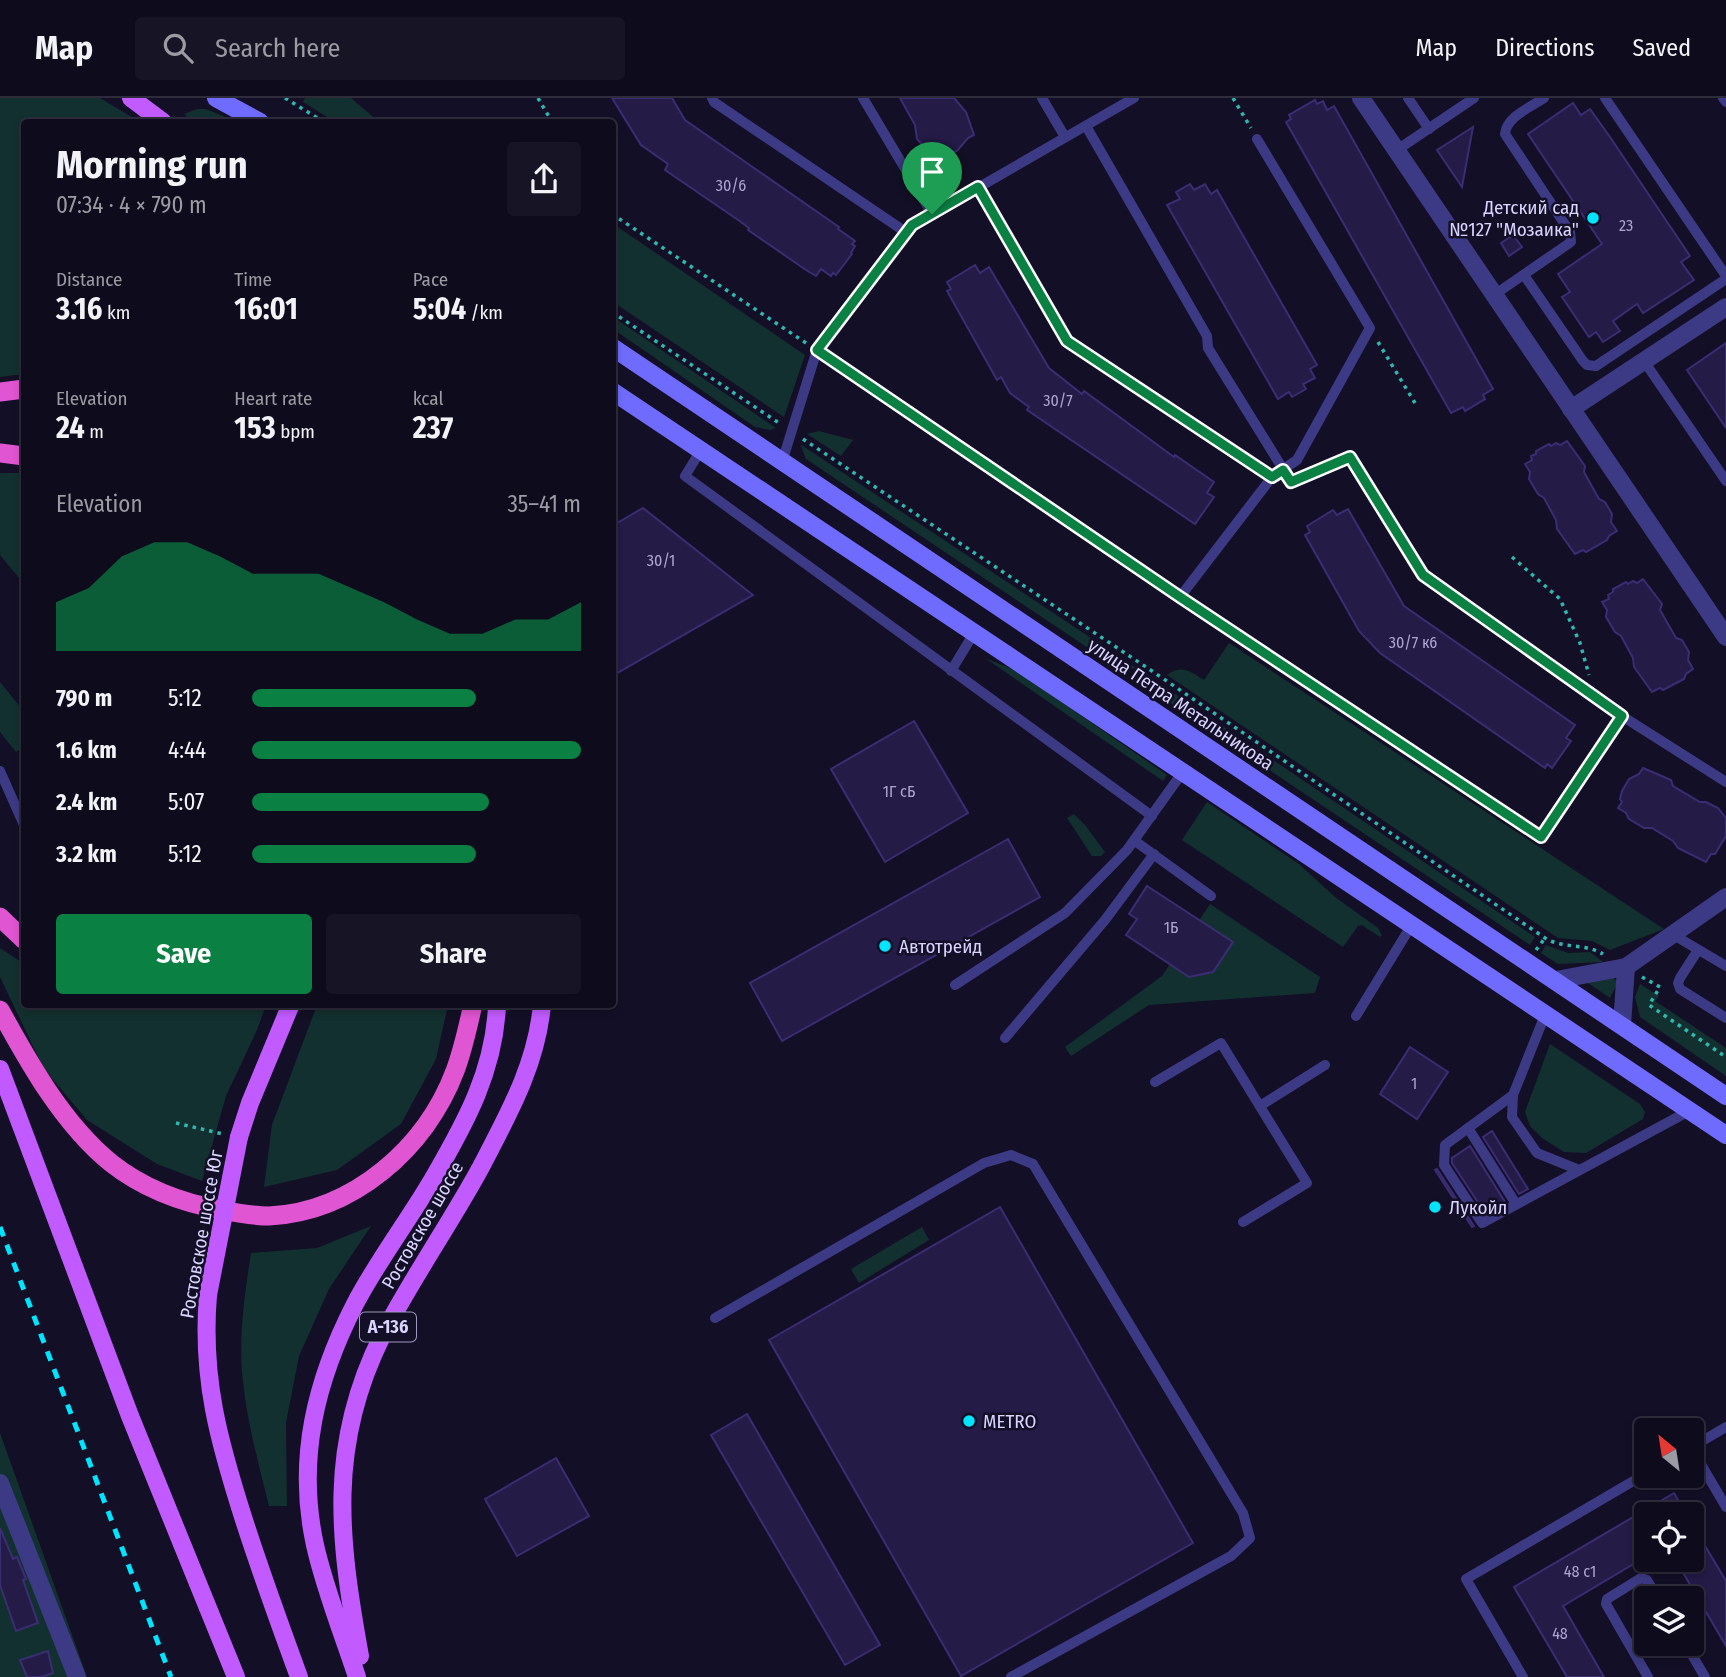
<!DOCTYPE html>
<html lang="en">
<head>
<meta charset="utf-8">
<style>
	:root { --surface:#0e0b1c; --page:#171425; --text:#f1f3f6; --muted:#9b9ba3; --line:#2e2b3b; --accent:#0b8043 }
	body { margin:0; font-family:"Fira Sans Condensed",sans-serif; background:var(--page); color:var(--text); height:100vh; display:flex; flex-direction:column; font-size:26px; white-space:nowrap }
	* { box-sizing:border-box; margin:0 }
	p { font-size:23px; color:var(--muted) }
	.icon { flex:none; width:38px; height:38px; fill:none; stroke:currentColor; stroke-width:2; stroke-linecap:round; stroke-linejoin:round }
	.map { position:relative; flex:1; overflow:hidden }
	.panel { position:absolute; left:21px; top:21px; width:595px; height:889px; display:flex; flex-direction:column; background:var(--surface); border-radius:7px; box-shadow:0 4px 10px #0003,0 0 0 2px var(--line) }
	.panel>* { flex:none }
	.needle { width:46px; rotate:330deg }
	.fabs { position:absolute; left:1634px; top:1320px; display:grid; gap:14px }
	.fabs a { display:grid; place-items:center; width:70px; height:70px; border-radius:7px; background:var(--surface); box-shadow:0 4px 10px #0003,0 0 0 2px var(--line); font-size:35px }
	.pin { position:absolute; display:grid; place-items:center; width:60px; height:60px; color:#fff; margin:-72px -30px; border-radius:50% 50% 50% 0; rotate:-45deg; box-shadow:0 0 7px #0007 }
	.pin .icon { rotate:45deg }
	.round { display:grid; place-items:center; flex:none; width:74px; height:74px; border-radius:7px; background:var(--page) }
	.headline { display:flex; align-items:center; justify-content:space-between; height:119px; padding:0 35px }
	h1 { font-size:38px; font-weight:700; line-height:52px }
	.figures { display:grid; grid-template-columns:repeat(3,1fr); gap:10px; height:119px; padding:7px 35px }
	.figures div { display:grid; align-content:center }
	.figures b { font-size:30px; font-weight:700 }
	.figures small { font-size:19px; font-weight:400 }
	.figures p { font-size:19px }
	.chart { height:196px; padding:14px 35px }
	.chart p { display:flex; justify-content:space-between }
	.chart svg { width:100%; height:126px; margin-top:7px; fill:var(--accent); opacity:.7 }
	.cta { display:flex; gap:14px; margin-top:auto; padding:14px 35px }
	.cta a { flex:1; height:80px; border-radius:7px; background:var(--accent); color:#fff; font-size:28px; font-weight:700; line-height:80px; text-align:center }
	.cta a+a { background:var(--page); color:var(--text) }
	ul { padding:0 35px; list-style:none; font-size:23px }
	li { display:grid; grid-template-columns:112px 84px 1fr; align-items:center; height:52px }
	li i { height:18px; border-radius:9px; background:var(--accent) }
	header { display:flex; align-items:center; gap:42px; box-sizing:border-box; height:98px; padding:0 35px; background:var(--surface); border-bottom:2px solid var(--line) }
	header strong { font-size:33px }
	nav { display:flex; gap:38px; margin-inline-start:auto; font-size:24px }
	.search { width:490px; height:63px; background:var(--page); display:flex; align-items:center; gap:18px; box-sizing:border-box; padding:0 24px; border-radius:7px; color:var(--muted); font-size:26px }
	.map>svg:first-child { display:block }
	.green { fill:#12302f }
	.building { fill:#241b47; stroke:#3b2d73; stroke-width:2 }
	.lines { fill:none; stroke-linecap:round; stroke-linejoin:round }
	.path { stroke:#2fb8b0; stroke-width:3.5; stroke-dasharray:3.5 5; stroke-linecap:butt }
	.service { stroke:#3d3a85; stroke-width:10 }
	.minor { stroke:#3d3a85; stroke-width:18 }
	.secondary { stroke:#6f6bff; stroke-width:18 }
	.primary { stroke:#c25bff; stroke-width:18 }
	.trunk { stroke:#e055d1; stroke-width:19 }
	.rail { stroke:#00e5ff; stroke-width:5; stroke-dasharray:10 9; stroke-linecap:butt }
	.primary-bridge { stroke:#c25bff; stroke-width:18 }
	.route-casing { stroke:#fff; stroke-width:14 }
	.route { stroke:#0b8043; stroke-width:9 }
	.poi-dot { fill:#00e5ff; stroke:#130f26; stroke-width:2.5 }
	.labels { text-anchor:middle; stroke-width:5; stroke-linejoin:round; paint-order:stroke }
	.number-label { font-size:16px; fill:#aca6d1 }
	.shield { fill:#130f26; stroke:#9e99be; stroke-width:2 }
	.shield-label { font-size:18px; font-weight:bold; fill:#d9d4ff }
	.poi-label { font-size:19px; fill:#d9d4ff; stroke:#130f26; text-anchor:start }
	.street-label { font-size:19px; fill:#d9d4ff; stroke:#130f26 }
</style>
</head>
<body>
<header>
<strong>Map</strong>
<div class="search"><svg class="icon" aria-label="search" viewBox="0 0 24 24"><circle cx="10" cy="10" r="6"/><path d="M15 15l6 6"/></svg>Search here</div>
<nav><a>Map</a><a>Directions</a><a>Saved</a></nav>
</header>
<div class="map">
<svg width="1726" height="1579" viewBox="0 0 1726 1579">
	<rect width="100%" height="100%" fill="#130f26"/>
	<g class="green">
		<path d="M0,0H100L140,24H24V276L0,279Z"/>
		<path d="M305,0H351L379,24H335L303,4Z"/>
		<path d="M197,11H206L237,24H193L184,16Z"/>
		<path d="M612,125L805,257L784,319L613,204Z"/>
		<path d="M613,219L776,330L770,332L755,329L613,231Z"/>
		<path d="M819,333L853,342L841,358L807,336Z"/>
		<path d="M800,346L1136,570L1121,572L806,361Z"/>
		<path d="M0,375H24V486L0,457Z"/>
		<path d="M1229,545L1664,831L1610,852L1592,843L1558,840L1167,577C1182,566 1191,574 1204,582Z"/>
		<path d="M985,560L1017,573L1167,677L1163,683Z"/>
		<path d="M0,584L22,611L24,610V649L16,654L0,634Z"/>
		<path d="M1162,587L1535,839L1530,847L1165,602L1162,596Z"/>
		<path d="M1207,704L1299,766L1335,799L1378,830L1382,837L1380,839L1362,827L1358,828L1343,849L1182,742Z"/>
		<path d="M1074,716L1085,727L1105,754L1101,758H1092L1067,720Z"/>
		<path d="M1210,806L1320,879L1315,895L1149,907L1071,958L1065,949L1162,878Z"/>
		<path d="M1546,847L1568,855L1590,854L1603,864L1558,866L1541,855Z"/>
		<path d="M0,850L24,866V906L266,907L257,932L226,998L202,1083L157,1066L87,1022L44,971L0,879Z"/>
		<path d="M1602,878H1611L1618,884L1610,900L1588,885Z"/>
		<path d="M1640,886L1659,898L1655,903L1726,950V978L1640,919L1635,899Z"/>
		<path d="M317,907H448L436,961L401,1026L337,1072L264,1089L272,1027Z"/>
		<path d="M1550,946L1640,1006L1645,1014L1643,1021L1586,1055L1564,1054L1542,1040L1530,1028L1525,1014Z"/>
		<path d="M371,1128L329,1191L299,1258L286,1325L287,1408H269C258,1364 246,1320 242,1274C239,1234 245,1194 251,1155L317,1150Z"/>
		<path d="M922,1129L929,1142L859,1185L851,1171Z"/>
		<path d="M0,1335L87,1579H0Z"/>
	</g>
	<g class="building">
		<path d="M612,0H672L685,22L839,129L838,131L855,143L852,146L855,148L851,155L852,156L836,177L833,175L831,178L821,171L816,178L806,172L748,132L749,130L741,124L665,72L668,66L641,47Z"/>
		<path d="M900,0H954L966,14L974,37L968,40L957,53L934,60L917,41L915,27Z"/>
		<path d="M1315,2L1317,6L1323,3L1327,12L1334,8L1493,291L1483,297L1485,301L1465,313L1463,309L1451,315L1286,24L1291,21L1289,17Z"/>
		<path d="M1573,5L1581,17L1590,11L1610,39L1690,158L1681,164L1694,182L1643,215L1637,206L1613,223L1620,233L1603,244L1596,234L1589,239L1562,199L1570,194L1558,176L1602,146L1528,36Z"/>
		<path d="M1473,29L1462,89L1437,52Z"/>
		<path d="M1190,86L1194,92L1205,86L1211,96L1217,92L1317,267L1310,271L1315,280L1303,286L1306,291L1292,299L1289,294L1278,301L1167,107L1180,101L1176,94Z"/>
		<path d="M1513,137L1522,149L1509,158L1501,145Z"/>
		<path d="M975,167L980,175L989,169L1049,270L1082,296L1084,293L1174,359L1175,357L1214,384L1207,395L1214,399L1195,426L1027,312L1029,309L1010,295L1001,279L997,282L947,193L951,191L947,184Z"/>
		<path d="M1726,245V330L1687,272Z"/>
		<path d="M1567,343L1585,368L1584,374L1599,401L1605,404L1612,416L1611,424L1617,433L1609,438L1607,442L1586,454L1583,452L1575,456L1557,431L1556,422L1544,400L1538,396L1529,381L1530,374L1525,366L1532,362L1531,358L1536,356V353L1549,346L1551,348L1556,345L1560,347Z"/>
		<path d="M643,410L753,497L612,578V428Z"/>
		<path d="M1348,411L1404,508L1575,627L1566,640L1571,643L1552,670L1547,666L1545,670L1380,555L1359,533L1305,437L1310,434L1307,428L1333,412L1337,417Z"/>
		<path d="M1643,481L1662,506L1660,512L1676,540L1682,542L1689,554L1688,562L1693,571L1686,576L1684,581L1663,592L1660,590L1652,594L1634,569L1633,560L1621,538L1615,534L1606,519L1607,512L1602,504L1609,501L1608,497L1613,494V491L1626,484L1628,486L1633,483L1637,485Z"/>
		<path d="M914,623L968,715L885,764L831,671Z"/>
		<path d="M1643,670L1671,682L1673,688L1700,704H1706L1718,710L1726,720V738L1715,756H1711L1706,764L1678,750L1673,743L1652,730H1644L1629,721L1626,715L1618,710L1622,704L1620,701L1622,693L1629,681L1639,676Z"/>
		<path d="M1008,741L1040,799L782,943L750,885Z"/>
		<path d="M1147,788L1233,844L1213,874L1189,879L1126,837L1137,821L1129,816Z"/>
		<path d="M1410,949L1448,974L1417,1021L1380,996Z"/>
		<path d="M1492,1033L1528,1091L1519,1096L1483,1039Z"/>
		<path d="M1470,1048L1505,1104L1485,1115L1452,1065V1060Z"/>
		<path d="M1437,1071L1474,1128L1472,1129L1435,1072Z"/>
		<path d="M1000,1109L1193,1445L961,1578L769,1242Z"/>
		<path d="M747,1316L880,1547L845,1567L711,1337Z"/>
		<path d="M556,1360L589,1418L517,1458L485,1401Z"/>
		<path d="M1674,1395L1686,1416H1647V1458L1563,1508L1604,1579H1567L1514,1489Z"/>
		<path d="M1692,1426L1726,1483V1548L1675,1461H1692Z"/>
		<path d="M0,1430L13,1461L17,1459L26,1481L23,1482L38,1525L16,1533L0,1487Z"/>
		<path d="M48,1553L53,1575L41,1579H27L20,1562Z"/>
	</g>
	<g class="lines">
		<g class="path">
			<path d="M285,0L324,24"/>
			<path d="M538,0L552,24"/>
			<path d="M1233,0L1251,30"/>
			<path d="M612,116L806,245"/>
			<path d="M612,214L779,325"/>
			<path d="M1378,244L1415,305"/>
			<path d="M827,259L1171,493"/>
			<path d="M803,341L1152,573L1545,840C1563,851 1585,845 1603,856"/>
			<path d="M1512,459L1560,501L1580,545L1589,577"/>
			<path d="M1191,507L1529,732"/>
			<path d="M1536,852L1545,840"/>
			<path d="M1642,879L1660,889L1649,907L1726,959"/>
			<path d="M176,1025L223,1036"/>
		</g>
		<g class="service">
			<path d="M712,0L714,4L907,135"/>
			<path d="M863,0L932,116"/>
			<path d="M1042,0L1065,39"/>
			<path d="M1408,0L1429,31"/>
			<path d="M1605,0L1726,178"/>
			<path d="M1723,0L1726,4"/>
			<path d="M1086,28L1207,238L1208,250L1291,384L1351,359L1423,477L1622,618L1726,684"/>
			<path d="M1397,52L1474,0"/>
			<path d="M978,89L1067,243L1272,379"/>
			<path d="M1524,177L1583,263L1587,267L1596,268L1726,181"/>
			<path d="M1494,197L1571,144L1570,134L1505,36C1506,19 1531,9 1544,0"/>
			<path d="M1644,263L1726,383"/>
			<path d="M701,352L685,378L1152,718"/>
			<path d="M782,364L817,252L913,127L1134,0"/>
			<path d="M1180,499L1272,379L1297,362L1370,230L1257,41"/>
			<path d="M951,573L974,535"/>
			<path d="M0,673L24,727"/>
			<path d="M1541,739L1622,618"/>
			<path d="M1135,743L1211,798"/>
			<path d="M1672,836L1726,868"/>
			<path d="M1698,852L1680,880L1678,885L1680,891L1726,920"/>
			<path d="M955,887L1065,815L1127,752L1182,675"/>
			<path d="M1545,917L1513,997L1512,1019L1537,1055L1579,1072"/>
			<path d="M1356,918L1411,828"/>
			<path d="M1005,940L1105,822L1154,756"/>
			<path d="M1155,984L1221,945L1307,1085L1243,1124"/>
			<path d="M1513,997L1445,1047L1444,1067L1482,1125L1689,1013"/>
			<path d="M1260,1008L1325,967"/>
			<path d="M1468,1030L1516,1106"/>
			<path d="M715,1220L984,1065L1011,1057L1033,1066L1243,1415L1250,1440L1231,1458L1011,1579"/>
			<path d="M1692,1349L1726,1329"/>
			<path d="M1692,1351L1726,1409"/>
			<path d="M1685,1545L1705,1579"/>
			<path d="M1523,1579L1466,1481L1647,1375"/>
			<path d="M1648,1579L1606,1506L1607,1501L1641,1480L1647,1482L1658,1500"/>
		</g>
		<g class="minor">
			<path d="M1361,0L1726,539"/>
			<path d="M1571,311L1726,209"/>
			<path d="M1556,882L1626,869L1726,799"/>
			<path d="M1622,927L1626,869"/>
			<path d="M0,1385L77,1579"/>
		</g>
		<g class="secondary">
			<path d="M216,0L260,24"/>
			<path d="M612,249L1726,998"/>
			<path d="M612,293L1726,1037"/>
		</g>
		<g class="primary">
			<path d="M131,0L163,24"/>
			<path d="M0,971L130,1318L236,1579"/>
			<path d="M239,1039L250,1005L291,906"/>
			<path d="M208,1197C201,1280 219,1344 244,1422C261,1475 280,1527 299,1579"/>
			<path d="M360,1558C339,1442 327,1348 382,1238C412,1180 450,1126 481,1069C508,1017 537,966 542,906"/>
			<path d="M357,1579C343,1536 325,1492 315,1447C296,1361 316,1282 355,1206C378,1162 409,1122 434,1079C466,1024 495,971 497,906"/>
		</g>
		<g class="trunk">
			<path d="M0,294L24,291"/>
			<path d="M0,355L24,358"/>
			<path d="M0,819L24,842"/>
			<path d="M0,912C29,965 63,1026 111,1065C144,1091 182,1105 222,1112C237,1115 254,1118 269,1118C353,1114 426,1050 455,973C463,952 468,929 473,906"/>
		</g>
		<path class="rail" d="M0,1129L171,1579"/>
		<path class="primary-bridge" d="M208,1197L239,1039"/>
	</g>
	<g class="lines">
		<g class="route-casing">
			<path id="route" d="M978,89L1067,243L1272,379L1283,372L1291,384L1350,359L1423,477L1622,618L1541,739L1180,499L817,252L912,127Z"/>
		</g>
		<use href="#route" class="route"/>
	</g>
	<g class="poi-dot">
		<circle cx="1593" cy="120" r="7"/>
		<circle cx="885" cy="848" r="7"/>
		<circle cx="1435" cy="1109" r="7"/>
		<circle cx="969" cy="1323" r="7"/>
	</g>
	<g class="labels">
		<g class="number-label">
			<text x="731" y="93">30/6</text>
			<text x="1626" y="133">23</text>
			<text x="1058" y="308">30/7</text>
			<text x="661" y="468">30/1</text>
			<text x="1413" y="550">30/7 к6</text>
			<text x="899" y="699">1Г сБ</text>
			<text x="1171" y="835">1Б</text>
			<text x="1414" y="991">1</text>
			<text x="1580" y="1479">48 с1</text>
			<text x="1560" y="1541">48</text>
		</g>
		<rect class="shield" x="360" y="1214.5" width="56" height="29" rx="5"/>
		<g class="shield-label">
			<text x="388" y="1235">А-136</text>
		</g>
		<g class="poi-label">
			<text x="1579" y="116" text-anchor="end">Детский сад<tspan x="1579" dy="22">№127 "Мозаика"</tspan></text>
			<text x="899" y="855">Автотрейд</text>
			<text x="1449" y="1116">Лукойл</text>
			<text x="983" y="1330">METRO</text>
		</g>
		<g class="street-label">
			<text transform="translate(1181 606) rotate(34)" y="7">улица Петра Метальникова</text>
			<text transform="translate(422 1127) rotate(-60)" y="7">Ростовское шоссе</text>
			<text transform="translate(201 1136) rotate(-80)" y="7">Ростовское шоссе Юг</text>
		</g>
	</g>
</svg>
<div class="fabs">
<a><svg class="needle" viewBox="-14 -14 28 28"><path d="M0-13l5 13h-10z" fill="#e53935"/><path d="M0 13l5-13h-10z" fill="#9b9ba3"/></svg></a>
<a><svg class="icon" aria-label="locate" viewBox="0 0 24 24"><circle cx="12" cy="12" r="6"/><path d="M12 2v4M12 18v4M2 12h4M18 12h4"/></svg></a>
<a><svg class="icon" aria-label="layers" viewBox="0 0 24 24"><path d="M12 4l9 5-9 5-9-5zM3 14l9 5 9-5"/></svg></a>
</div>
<div class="pin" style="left:932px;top:116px;background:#1e9e55"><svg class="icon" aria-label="arrive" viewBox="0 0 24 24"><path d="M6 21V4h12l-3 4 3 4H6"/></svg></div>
<section class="panel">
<div class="headline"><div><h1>Morning run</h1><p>07:34 · 4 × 790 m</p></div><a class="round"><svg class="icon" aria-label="share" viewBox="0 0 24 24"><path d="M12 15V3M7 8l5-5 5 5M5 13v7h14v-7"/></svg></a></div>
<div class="figures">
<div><p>Distance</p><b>3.16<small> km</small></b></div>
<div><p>Time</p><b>16:01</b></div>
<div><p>Pace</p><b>5:04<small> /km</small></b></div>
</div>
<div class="figures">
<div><p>Elevation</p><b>24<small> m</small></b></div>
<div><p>Heart rate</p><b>153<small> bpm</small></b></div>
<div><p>kcal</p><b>237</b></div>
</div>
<div class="chart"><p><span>Elevation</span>35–41 m</p>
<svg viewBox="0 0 160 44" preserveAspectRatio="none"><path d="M0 44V27L10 22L20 11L30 6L40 6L50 11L60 17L70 17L80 17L90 22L100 27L110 33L120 38L130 38L140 33L150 33L160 27V44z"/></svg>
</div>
<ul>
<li><b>790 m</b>5:12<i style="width:68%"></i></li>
<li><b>1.6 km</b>4:44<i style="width:100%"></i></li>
<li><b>2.4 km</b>5:07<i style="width:72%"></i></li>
<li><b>3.2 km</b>5:12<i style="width:68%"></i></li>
</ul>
<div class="cta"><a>Save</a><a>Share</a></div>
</section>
</div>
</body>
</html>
